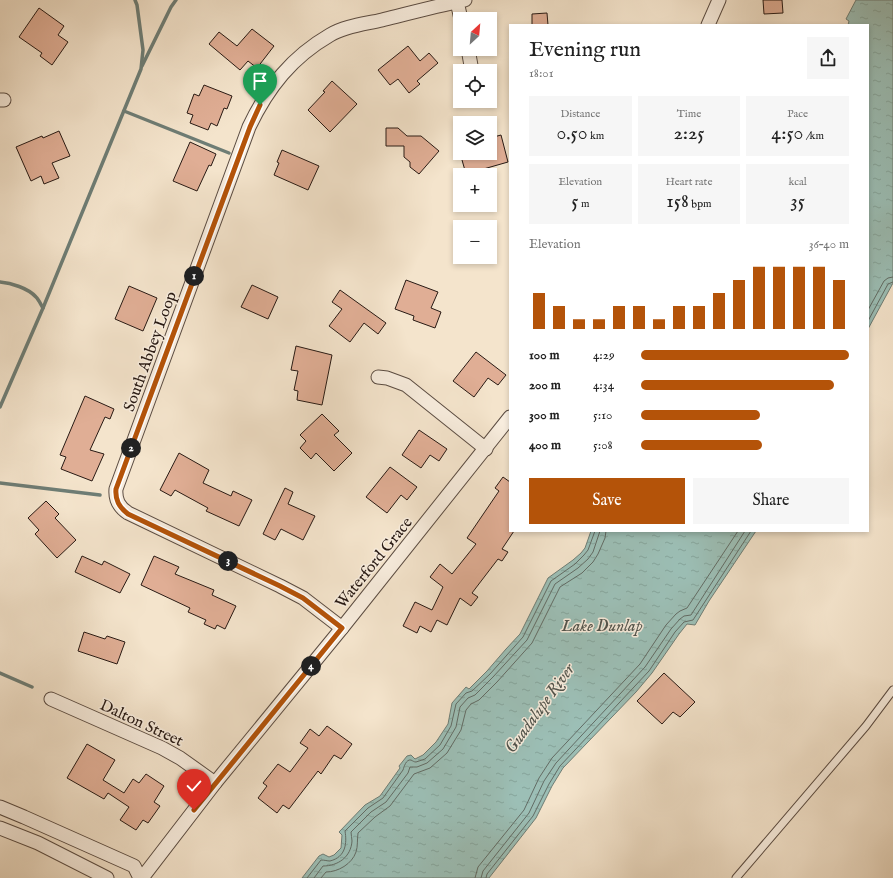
<!DOCTYPE html>
<html lang="en">
<head>
<meta charset="utf-8">
<style>
	:root { --surface:#fff; --page:#f6f6f6; --text:#222; --muted:#767676; --accent:#b45309 }
	body { margin:0; font-family:"IM FELL English",serif; background:var(--page); color:var(--text); height:100vh; display:flex; flex-direction:column; font-size:15px; white-space:nowrap }
	* { box-sizing:border-box; margin:0 }
	p { font-size:13px; color:var(--muted) }
	.icon { flex:none; width:22px; height:22px; fill:none; stroke:currentColor; stroke-width:2; stroke-linecap:round; stroke-linejoin:round }
	.map { position:relative; flex:1; overflow:hidden }
	.sheet { position:absolute; left:509px; top:24px; width:360px; height:508px; display:flex; flex-direction:column; background:var(--surface); border-radius:0px; box-shadow:0 2px 6px #0003 }
	.sheet>* { flex:none }
	.needle { width:26px; rotate:26deg }
	.controls { position:absolute; left:453px; top:12px; display:grid; gap:8px }
	.controls a { display:grid; place-items:center; width:44px; height:44px; border-radius:0px; background:var(--surface); box-shadow:0 2px 6px #0003; font-size:20px }
	.pin { position:absolute; display:grid; place-items:center; width:34px; height:34px; color:#fff; margin:-41px -17px; border-radius:50% 50% 50% 0; rotate:-45deg; box-shadow:0 0 4px #0007 }
	.pin .icon { rotate:45deg }
	.km { position:absolute; width:20px; height:20px; margin:-10px; border-radius:50%; background:#222; color:#fff; font-size:11px; line-height:20px; text-align:center }
	.round { display:grid; place-items:center; flex:none; width:42px; height:42px; border-radius:0px; background:var(--page) }
	.headline { display:flex; align-items:center; justify-content:space-between; height:68px; padding:0 20px }
	h1 { font-size:22px; font-weight:600; line-height:30px }
	.metrics { display:grid; grid-template-columns:repeat(3,1fr); gap:6px; height:68px; padding:4px 20px }
	.metrics div { display:grid; align-content:center; border-radius:0px; background:var(--page); text-align:center }
	.metrics b { font-size:20px; font-weight:600 }
	.metrics small { font-size:11px; font-weight:400 }
	.metrics p { font-size:11px }
	.chart { height:112px; padding:8px 20px }
	.chart p { display:flex; justify-content:space-between }
	.chart svg { width:100%; height:72px; margin-top:4px; stroke:var(--accent); stroke-width:6 }
	.action { display:flex; gap:8px; margin-top:auto; padding:8px 20px }
	.action a { flex:1; height:46px; border-radius:0px; background:var(--accent); color:#fff; font-size:16px; font-weight:600; line-height:46px; text-align:center }
	.action a+a { background:var(--page); color:var(--text) }
	ul { padding:0 20px; list-style:none; font-size:13px }
	li { display:grid; grid-template-columns:64px 48px 1fr; align-items:center; height:30px }
	li i { height:10px; border-radius:5px; background:var(--accent) }
	.map>svg:first-child { display:block }
	.water { fill:url(#water-ripples); stroke:#6e7d75 }
	.lines { fill:none; stroke-linecap:round; stroke-linejoin:round }
	.shore { stroke:#626c65; stroke-width:1 }
	.stream { stroke:#6e7d75; stroke-width:3.5 }
	.building { fill:#e0ae95; stroke:#281a14 }
	.service-casing { stroke:#5b4c42; stroke-width:9 }
	.minor-casing { stroke:#5b4c42; stroke-width:15 }
	.service { stroke:#f8edde; stroke-width:7 }
	.minor { stroke:#f8edde; stroke-width:13 }
	.route-casing { stroke:#fff; stroke-width:8 }
	.route { stroke:#b45309; stroke-width:5 }
	.labels { text-anchor:middle; stroke-width:3; stroke-linejoin:round; paint-order:stroke }
	.street-label { font-size:16px; fill:#281a14; stroke:#f8edde }
	.water-label { font-size:17px; font-style:italic; fill:#51544d; stroke:#f8edde }
</style>
</head>
<body>
<div class="map">
<svg width="893" height="878" viewBox="0 0 893 878">
	<defs>
		<pattern id="water-ripples" width="26" height="14" patternUnits="userSpaceOnUse"><rect width="26" height="14" fill="#9cbfb6"/><path d="M2 4q2-2 4 0t4 0M15 11q2-2 4 0t4 0" fill="none" stroke="#86a49c"/></pattern>
	</defs>
	<rect width="100%" height="100%" fill="#f4e4cc"/>
	<filter id="stains"><feTurbulence type="fractalNoise" baseFrequency=".005" numOctaves="4"/><feColorMatrix values="0 0 0 0 .2 0 0 0 0 .09 0 0 0 0 .02 0 0 0 .5 -.17"/></filter>
	<radialGradient id="worn" r=".72"><stop offset=".6" stop-color="#630" stop-opacity="0"/><stop offset="1" stop-color="#630" stop-opacity=".3"/></radialGradient>
	<g class="water">
		<path d="M856,0H893V283L868,329V25H848L849,21L846,19Z"/>
		<path d="M591,531H756L709,601L695,625L687,624L679,634L652,673L636,692L563,768L552,786L536,818L489,878H302L319,856L323,854L329,857L334,855L341,848L342,835L339,832L365,805L380,796L400,768L399,766L407,756L411,755L415,759L423,755L436,742L448,724L452,703L466,687L469,689L487,671L506,649L520,634L548,578L573,560L581,553L585,548Z"/>
	</g>
	<g class="lines">
		<g class="shore">
			<path d="M868,310L884,281L888,278L893,277"/>
			<path d="M868,321L888,284L893,282"/>
			<path d="M307,878L321,860C325,860 327,861 330,861C346,857 347,843 345,831L368,808L383,798L403,770C404,767 406,759 411,760C413,761 414,762 416,762L425,759L440,745L451,726L456,704L466,693L472,691L490,674L523,637L551,581L575,564L584,555L588,550L595,531"/>
			<path d="M314,878L323,866C338,866 351,857 352,841C352,838 351,835 351,832L371,812L386,802L408,773L410,767H417L427,763L443,749L456,727L460,707L468,698L475,695L493,677L527,640L555,584L578,568L588,559L593,552L600,531"/>
			<path d="M321,878L326,872C338,872 352,864 356,852C358,846 357,840 358,833L375,817L390,806L414,774L430,768L447,753L461,730L466,710L471,704L479,700L497,682L532,643L560,587L582,573L593,562L598,554L605,538L606,531"/>
			<path d="M475,878L478,867L524,810L539,778L552,758L640,664L666,625L676,614L680,611L687,608L738,531"/>
			<path d="M481,878L483,871L529,813L544,781L556,763L645,667L671,629L680,619L684,616L691,615L745,531"/>
			<path d="M486,878L487,874L533,816L549,784L560,766L649,671L675,632L684,622L693,620L751,531"/>
		</g>
		<g class="stream">
			<path d="M142,66L171,7L176,0"/>
			<path d="M124,111L229,153"/>
			<path d="M0,282C11,283 28,288 36,297C39,300 41,305 43,308"/>
			<path d="M0,407L43,308L141,69L143,50L137,5L135,0"/>
			<path d="M0,483L100,495"/>
			<path d="M0,673L32,687"/>
		</g>
	</g>
	<g class="building">
		<path d="M763,0H782L783,13L764,14Z"/>
		<path d="M39,8L64,26L58,35L68,42L52,65L40,56L42,53L19,37Z"/>
		<path d="M547,13L548,25H532V14Z"/>
		<path d="M252,29L274,46L257,68L248,61L240,70L209,44L219,32L237,46Z"/>
		<path d="M408,46L420,61L429,53L438,63L417,81L420,84L409,93L398,79L390,85L378,70Z"/>
		<path d="M332,81L357,104L330,132L308,110L325,92L323,91Z"/>
		<path d="M204,85L232,96L227,109L224,108L217,126L211,123L208,130L190,123L193,115L187,113L194,94L199,96Z"/>
		<path d="M386,128H398L407,136H421L439,151L419,174L410,167V162L404,157V146H386Z"/>
		<path d="M59,131L70,156L52,163L59,178L44,184L41,176L31,181L16,147L42,136L43,138Z"/>
		<path d="M501,135L508,162L466,174L460,153H490V138Z"/>
		<path d="M190,142L216,154L211,166L209,165L197,191L173,181Z"/>
		<path d="M282,150L319,166L308,190L274,175L279,163L277,162Z"/>
		<path d="M406,280L438,292L431,308L441,312L435,328L413,320L414,316L395,309Z"/>
		<path d="M252,285L278,297L268,319L241,307Z"/>
		<path d="M129,286L157,298L143,331L115,319Z"/>
		<path d="M340,290L386,323L378,334L364,323L350,342L329,326L342,309L332,302Z"/>
		<path d="M296,346L332,355L322,405L297,400L298,391L294,390L298,371L291,370Z"/>
		<path d="M476,352L506,375L498,385L488,378L474,397L453,381Z"/>
		<path d="M85,396L114,409L110,419L105,417L90,450L104,454L92,481L61,469L66,457L60,455Z"/>
		<path d="M322,414L339,431L334,435L352,453L334,471L316,453L311,459L300,448L306,441L300,435Z"/>
		<path d="M419,430L447,449L439,461L430,455L421,468L402,455Z"/>
		<path d="M179,453L209,470L203,483L231,496L233,491L252,500L239,526L206,511L208,508L175,490L171,496L160,490Z"/>
		<path d="M390,467L417,487L407,500L401,495L387,513L366,497Z"/>
		<path d="M503,477L510,482V531H514L502,549L508,552L502,561L498,559L472,593L478,597L471,606L460,598L447,625L437,620L431,632L420,626L417,633L403,626L415,602L432,610L443,587L430,577L440,564L452,574L476,544L467,538L499,491L495,488Z"/>
		<path d="M285,488L293,492L288,504L315,516L303,540L281,529L275,540L263,534Z"/>
		<path d="M46,501L59,514L55,518L76,540L57,558L35,534L39,530L28,518Z"/>
		<path d="M82,556L102,565L104,561L130,574L120,593L75,572Z"/>
		<path d="M154,556L179,567L175,574L214,590L212,595L236,606L225,629L217,625L215,629L204,624L206,620L188,612L190,608L141,585Z"/>
		<path d="M84,632L105,639L107,636L125,642L117,664L78,651Z"/>
		<path d="M664,673L695,702L680,717L673,712L662,724L637,701Z"/>
		<path d="M327,726L352,744L341,759L334,755L321,774L318,771L289,809L283,805L277,813L258,798L267,786L263,783L278,764L290,772L308,748L300,743L310,729L319,736Z"/>
		<path d="M87,744L115,760L103,780L124,793L133,779L139,783L146,774L164,786L154,802L160,806L148,823L143,820L136,830L120,820L129,807L108,793L104,799L67,778Z"/>
	</g>
	<g class="lines">
		<g class="service-casing">
			<path id="service" d="M736,878L866,726L893,690"/>
		</g>
		<g class="minor-casing">
			<g id="minor">
				<path d="M457,2L461,19"/>
				<path d="M708,25L719,0"/>
				<path d="M468,49L472,71"/>
				<path d="M0,100H4"/>
				<path d="M378,377L387,378L406,385L486,449"/>
				<path d="M342,628L303,598L280,586L128,513C119,507 115,500 116,489L249,127C268,87 292,57 330,35C345,26 365,24 382,20C410,13 437,6 465,0"/>
				<path d="M51,699L162,748L180,758L215,783"/>
				<path d="M0,807L24,817L134,866L140,878"/>
				<path d="M0,828L38,843L107,878"/>
				<path d="M142,878L215,783L342,628L510,417"/>
			</g>
		</g>
		<use href="#service" class="service"/>
		<use href="#minor" class="minor"/>
	</g>
	<g class="lines">
		<g class="route-casing">
			<path id="route" d="M194,810L342,628L303,598L280,586L128,514C119,507 115,500 116,489L250,127L260,105"/>
		</g>
		<use href="#route" class="route"/>
	</g>
	<g class="labels">
		<g class="street-label">
			<text transform="translate(149 351) rotate(-70)" y="6">South Abbey Loop</text>
			<text transform="translate(373 562) rotate(-51)" y="6">Waterford Grace</text>
			<text transform="translate(142 722) rotate(25)" y="6">Dalton Street</text>
		</g>
		<g class="water-label">
			<text x="602" y="631">Lake Dunlap</text>
			<text transform="translate(539 708) rotate(-54)" y="6">Guadalupe River</text>
		</g>
	</g>
	<rect width="100%" height="100%" filter="url(#stains)"/>
	<rect width="100%" height="100%" fill="url(#worn)"/>
</svg>
<div class="controls">
<a><svg class="needle" viewBox="-14 -14 28 28"><path d="M0-13l5 13h-10z" fill="#e53935"/><path d="M0 13l5-13h-10z" fill="#767676"/></svg></a>
<a><svg class="icon" aria-label="locate" viewBox="0 0 24 24"><circle cx="12" cy="12" r="6"/><path d="M12 2v4M12 18v4M2 12h4M18 12h4"/></svg></a>
<a><svg class="icon" aria-label="layers" viewBox="0 0 24 24"><path d="M12 4l9 5-9 5-9-5zM3 14l9 5 9-5"/></svg></a>
<a>+</a>
<a>−</a>
</div>
<div class="pin" style="left:260px;top:105px;background:#1e9e55"><svg class="icon" aria-label="arrive" viewBox="0 0 24 24"><path d="M6 21V4h12l-3 4 3 4H6"/></svg></div>
<div class="pin" style="left:194px;top:810px;background:#d93025"><svg class="icon" aria-label="check" viewBox="0 0 24 24"><path d="M5 12l5 5 9-10"/></svg></div>
<b class="km" style="left:194px;top:276px">1</b>
<b class="km" style="left:131px;top:448px">2</b>
<b class="km" style="left:228px;top:561px">3</b>
<b class="km" style="left:311px;top:666px">4</b>
<section class="sheet">
<div class="headline"><div><h1>Evening run</h1><p>18:01</p></div><a class="round"><svg class="icon" aria-label="share" viewBox="0 0 24 24"><path d="M12 15V3M7 8l5-5 5 5M5 13v7h14v-7"/></svg></a></div>
<div class="metrics">
<div><p>Distance</p><b>0.50<small> km</small></b></div>
<div><p>Time</p><b>2:25</b></div>
<div><p>Pace</p><b>4:50<small> /km</small></b></div>
</div>
<div class="metrics">
<div><p>Elevation</p><b>5<small> m</small></b></div>
<div><p>Heart rate</p><b>158<small> bpm</small></b></div>
<div><p>kcal</p><b>35</b></div>
</div>
<div class="chart"><p><span>Elevation</span>36–40 m</p>
<svg viewBox="0 0 160 44" preserveAspectRatio="none"><path d="M5 44V22M15 44V30M25 44V38M35 44V38M45 44V30M55 44V30M65 44V38M75 44V30M85 44V30M95 44V22M105 44V14M115 44V6M125 44V6M135 44V6M145 44V6M155 44V14"/></svg>
</div>
<ul>
<li><b>100 m</b>4:29<i style="width:100%"></i></li>
<li><b>200 m</b>4:34<i style="width:93%"></i></li>
<li><b>300 m</b>5:10<i style="width:57%"></i></li>
<li><b>400 m</b>5:08<i style="width:58%"></i></li>
</ul>
<div class="action"><a>Save</a><a>Share</a></div>
</section>
</div>
</body>
</html>
